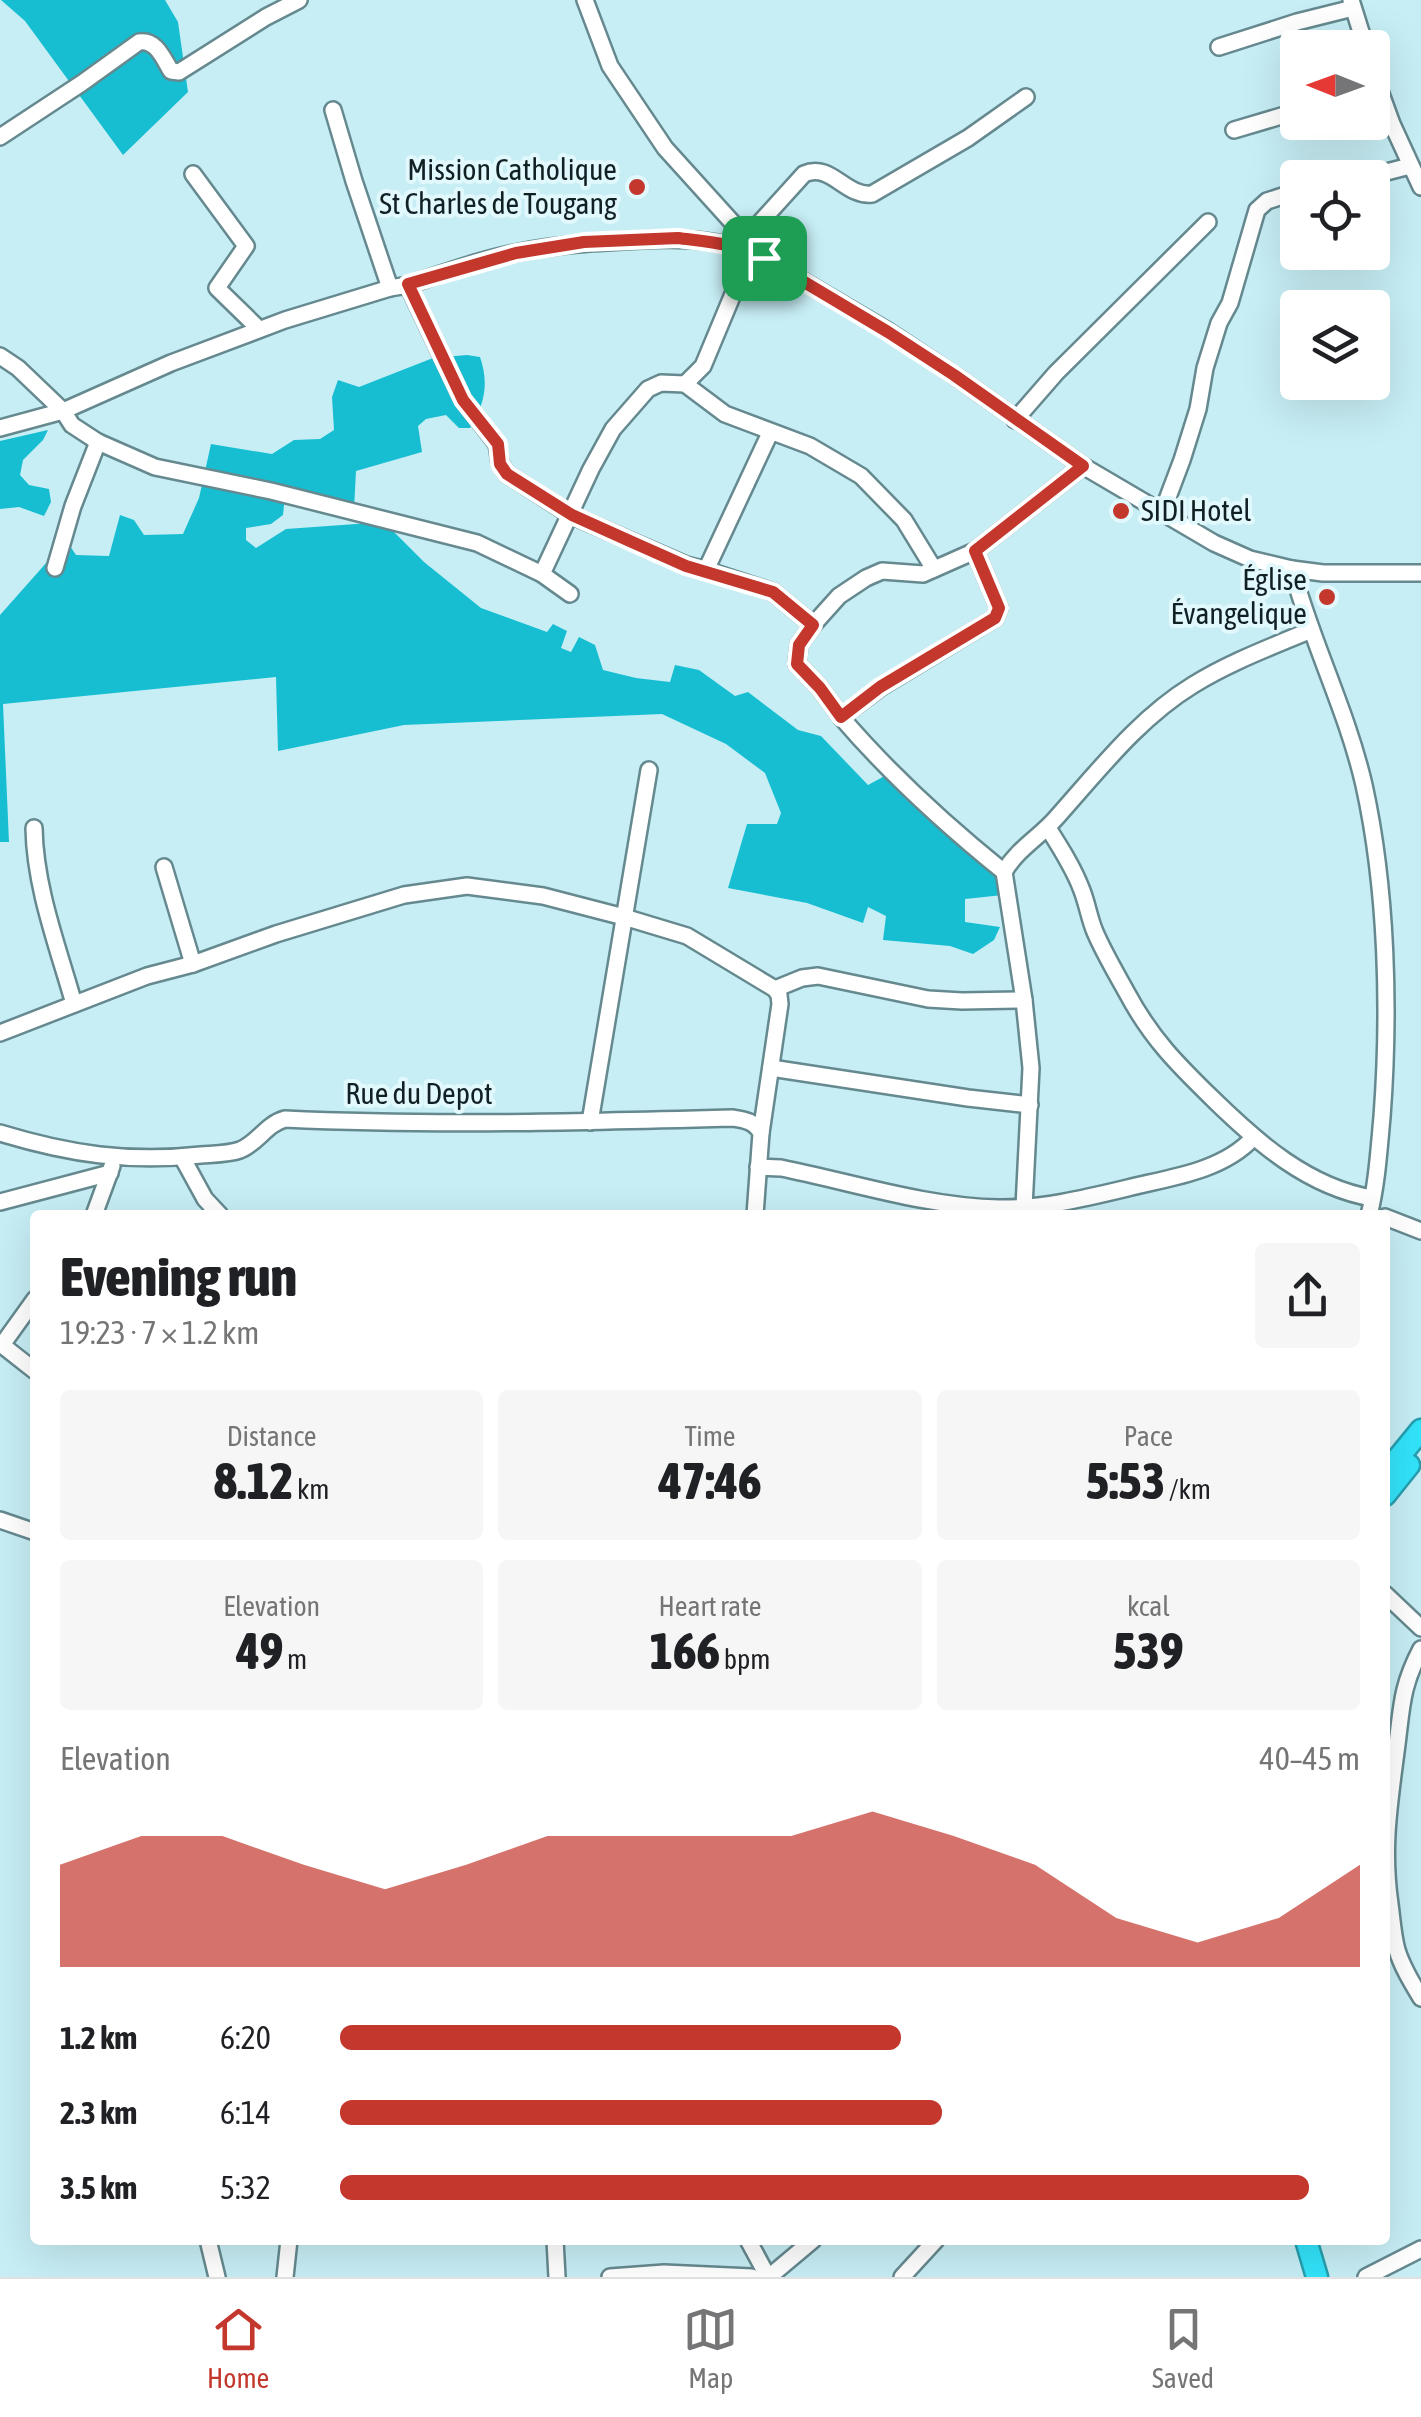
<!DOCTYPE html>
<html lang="en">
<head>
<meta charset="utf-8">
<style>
	:root { --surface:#fff; --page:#f6f6f6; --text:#202124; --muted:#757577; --line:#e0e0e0; --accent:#c4372d }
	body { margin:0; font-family:"Asap Condensed",sans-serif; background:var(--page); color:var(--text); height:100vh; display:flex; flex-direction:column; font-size:38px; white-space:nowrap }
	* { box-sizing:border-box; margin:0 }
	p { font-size:32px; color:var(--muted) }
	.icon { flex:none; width:55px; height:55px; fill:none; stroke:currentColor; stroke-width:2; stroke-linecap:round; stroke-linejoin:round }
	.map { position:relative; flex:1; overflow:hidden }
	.drawer { position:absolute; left:30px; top:1210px; width:1360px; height:1035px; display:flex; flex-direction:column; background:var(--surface); border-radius:10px; box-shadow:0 10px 40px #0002 }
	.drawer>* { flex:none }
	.needle { width:65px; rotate:271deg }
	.buttons { position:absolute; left:1280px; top:30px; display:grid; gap:20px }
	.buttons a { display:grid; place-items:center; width:110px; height:110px; border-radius:10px; background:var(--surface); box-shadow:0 10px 40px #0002; font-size:50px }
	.pin { position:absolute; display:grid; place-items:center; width:85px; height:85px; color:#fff; margin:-42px; border-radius:20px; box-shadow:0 5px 15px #0006 }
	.round { display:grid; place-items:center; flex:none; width:105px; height:105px; border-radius:10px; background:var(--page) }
	.head { display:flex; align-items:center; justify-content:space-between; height:170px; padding:0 30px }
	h1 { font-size:55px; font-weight:800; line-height:75px }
	.metrics { display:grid; grid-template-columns:repeat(3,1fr); gap:15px; height:170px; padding:10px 30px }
	.metrics div { display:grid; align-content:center; border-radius:10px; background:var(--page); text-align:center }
	.metrics b { font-size:50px; font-weight:800 }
	.metrics small { font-size:28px; font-weight:400 }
	.metrics p { font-size:28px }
	.chart { height:280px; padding:20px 30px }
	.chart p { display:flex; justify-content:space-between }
	.chart svg { width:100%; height:180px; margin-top:10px; fill:var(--accent); opacity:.7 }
	ul { padding:0 30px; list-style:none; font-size:32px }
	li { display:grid; grid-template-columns:160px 120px 1fr; align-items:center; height:75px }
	li i { height:25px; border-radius:12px; background:var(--accent) }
	.tab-bar { display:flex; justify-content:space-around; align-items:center; height:140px; border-top:2px solid var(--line); background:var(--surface); font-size:28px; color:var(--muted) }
	.tab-bar a { display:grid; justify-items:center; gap:5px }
	.tab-bar .selected { color:var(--accent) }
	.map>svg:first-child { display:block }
	.forest { fill:#17bed2 }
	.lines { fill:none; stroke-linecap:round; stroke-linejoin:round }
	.minor-casing { stroke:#65898f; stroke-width:20 }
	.highway-casing { stroke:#269faf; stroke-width:25 }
	.minor { stroke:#fff; stroke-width:15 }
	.highway { stroke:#32e3fa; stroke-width:20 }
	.route-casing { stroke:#fff; stroke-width:20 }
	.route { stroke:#c4372d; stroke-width:12 }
	.poi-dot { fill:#c4372d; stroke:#e1f8fc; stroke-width:4 }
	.labels { text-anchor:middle; stroke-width:8; stroke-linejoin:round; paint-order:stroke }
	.poi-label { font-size:30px; fill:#112023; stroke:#e1f8fc; text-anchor:end }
	.street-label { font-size:30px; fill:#112023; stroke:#e1f8fc }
</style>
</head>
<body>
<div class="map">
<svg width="1421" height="2277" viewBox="0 0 1421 2277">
	<rect width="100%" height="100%" fill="#c7eef5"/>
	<g class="forest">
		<path d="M1,0H165L178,22L188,92L123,155L25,21Z"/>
		<path d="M467,355L480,357C489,383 485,404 470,428H459L446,415L426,419L418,426L422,452L356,471L354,509L285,496L283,515L271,524L246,528V540L256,548L286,529L384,522L424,562L481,608L547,632L553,624L567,631L561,648L571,652L579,637L595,645L603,670L636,678L670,682L675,665L699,670L735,696L748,692L798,730L821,736L868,785L892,772L998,858L1003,895L965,899V922L1000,927L994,940L973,954L950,946L883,940L886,916L868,907L863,923L807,903L728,888L747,824H777L781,813L765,773L726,744L662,714L404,725L278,751L276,677L3,704L9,842H0V615L47,562L58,528L76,555L109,556L120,515L134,520L144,535L183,534L199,498L211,444L272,454L294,440L320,439L334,430L332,397L338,380L359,387L433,358Z"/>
		<path d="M48,430L43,440L23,460L20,475L29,485L49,489L51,502L44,516L19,507L0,509V441Z"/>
	</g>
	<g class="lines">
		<g class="minor-casing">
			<g id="minor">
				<path d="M585,0L610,66L665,148L750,242"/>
				<path d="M1351,0L1366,48"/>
				<path d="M1219,47L1297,22L1353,8"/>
				<path d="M1372,69L1392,124L1421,187"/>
				<path d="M333,110L354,181L390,288"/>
				<path d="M1234,130L1298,111"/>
				<path d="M0,137L82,83L139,42C156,39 163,58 171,71L179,72L266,17L299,0"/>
				<path d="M193,174L246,246L217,288L259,329"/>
				<path d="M1363,178L1410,166"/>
				<path d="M746,238L804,174C831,162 845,197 872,194L968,138L1026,97"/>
				<path d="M408,285L463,400L497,444L500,463L507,474L571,515L686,565L706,570L770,433"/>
				<path d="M0,356L18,368L63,411L72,425L98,442L155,467L271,491L477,543L542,574L570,594"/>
				<path d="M685,384L725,414L810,446L861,476L904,520L934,569"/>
				<path d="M1015,420L1056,373L1208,222"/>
				<path d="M0,428L63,411L171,363L285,320L390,288L408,285C445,273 482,259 520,252C561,244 602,242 643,240C684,238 728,239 764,258L888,331L954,375L1083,466L1214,543L1250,559L1292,569L1323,573H1421"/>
				<path d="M1162,513L1182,460L1198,409L1205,368L1219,323L1230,303L1257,210L1267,201L1298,191"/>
				<path d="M55,568L73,506L98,442"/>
				<path d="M1292,569C1312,643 1347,711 1364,785C1387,889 1390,1011 1382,1117C1379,1149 1377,1184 1369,1215"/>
				<path d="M706,570L773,592L813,625"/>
				<path d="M542,574L591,469L613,429L648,389L661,383L685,384L703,366L751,251"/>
				<path d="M841,717L820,688L797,664L799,645L813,625L839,596L866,578L882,571L923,574L975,551"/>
				<path d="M34,828C35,888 58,947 74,1004"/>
				<path d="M1048,828C1060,847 1073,867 1081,888C1087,902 1089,918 1095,932C1104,953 1116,973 1127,993C1151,1038 1177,1064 1213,1099C1258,1143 1308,1187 1372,1198"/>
				<path d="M164,867L193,964"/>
				<path d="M1004,872C947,826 889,773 841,717L881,687L995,618L999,608L975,551L1083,466"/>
				<path d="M775,989L802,978L818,976L928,999L962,1001L1024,1000"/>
				<path d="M0,1033L147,976L193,964L276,934L404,895L467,886L543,896L624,917L687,936L775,989L779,995L780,1004L761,1133"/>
				<path d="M771,1068L968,1098L1030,1105"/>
				<path d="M590,1122L649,770"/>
				<path d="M0,1133C69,1154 129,1163 201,1155C214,1154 229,1154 240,1150C258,1143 266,1124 285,1119C434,1126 583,1122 732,1118C745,1120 754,1121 761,1133L755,1215"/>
				<path d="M182,1157L205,1199L220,1215"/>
				<path d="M758,1167L781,1168C851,1182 927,1207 999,1208C1049,1209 1101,1194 1149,1183C1186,1175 1227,1166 1253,1138"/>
				<path d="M0,1202L110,1173"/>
				<path d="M1024,1207L1031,1068L1024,1000L1004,872C1018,848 1040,837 1057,817C1099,770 1139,718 1193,685C1230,662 1271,647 1311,630"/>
				<path d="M94,1215L112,1166"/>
				<path d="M1385,1217L1421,1231"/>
				<path d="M35,1299L2,1345L35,1371"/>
				<path d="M0,1520L35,1532"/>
				<path d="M1385,1594L1421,1628"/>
				<path d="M1421,1649C1400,1689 1402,1709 1396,1752C1389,1806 1382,1849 1390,1904C1392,1919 1393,1936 1397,1950C1402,1967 1412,1983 1421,1998"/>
				<path d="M208,2240L217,2277"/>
				<path d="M555,2240L557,2277"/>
				<path d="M748,2240L768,2277"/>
				<path d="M285,2277L289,2240"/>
				<path d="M610,2277L664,2273L752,2277"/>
				<path d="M769,2277L813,2240"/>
				<path d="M902,2277L936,2240"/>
				<path d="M1366,2277L1421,2249"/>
			</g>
		</g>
		<g class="highway-casing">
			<g id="highway">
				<path d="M1385,1474L1421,1430"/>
				<path d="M1385,1495L1409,1465"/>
				<path d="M1306,2240L1317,2277"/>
			</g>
		</g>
		<use href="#minor" class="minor"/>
		<use href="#highway" class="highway"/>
	</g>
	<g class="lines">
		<g class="route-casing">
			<path id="route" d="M678,238C708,242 738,244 764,258L888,332L954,375L1083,466L975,551L999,608L995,618L880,687L841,717L820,688L797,664L799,645L813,625L773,592L686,566L632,542L572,515L507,474L500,464L498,444L463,400L408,284L516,253L584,242Z"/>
		</g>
		<use href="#route" class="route"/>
	</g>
	<g class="poi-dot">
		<circle cx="637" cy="187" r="10"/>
		<circle cx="1121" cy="511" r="10"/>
		<circle cx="1327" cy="597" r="10"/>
	</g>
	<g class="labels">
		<g class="poi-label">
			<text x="617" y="180">Mission Catholique<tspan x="617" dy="34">St Charles de Tougang</tspan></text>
			<text x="1141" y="521" text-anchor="start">SIDI Hotel</text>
			<text x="1307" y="590">Église<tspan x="1307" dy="34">Évangelique</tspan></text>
		</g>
		<g class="street-label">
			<text x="419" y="1104">Rue du Depot</text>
		</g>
	</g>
</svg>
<div class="buttons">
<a><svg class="needle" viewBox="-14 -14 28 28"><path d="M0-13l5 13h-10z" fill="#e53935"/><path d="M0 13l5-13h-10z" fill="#757577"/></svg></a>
<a><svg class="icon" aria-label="locate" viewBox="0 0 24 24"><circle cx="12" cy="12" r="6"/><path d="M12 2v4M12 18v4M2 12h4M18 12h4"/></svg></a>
<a><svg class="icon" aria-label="layers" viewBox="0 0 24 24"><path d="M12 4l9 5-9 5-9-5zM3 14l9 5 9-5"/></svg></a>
</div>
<div class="pin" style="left:764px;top:258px;background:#1e9e55"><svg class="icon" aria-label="arrive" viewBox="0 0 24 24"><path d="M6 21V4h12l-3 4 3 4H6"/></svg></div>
<section class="drawer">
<div class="head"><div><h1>Evening run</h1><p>19:23 · 7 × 1.2 km</p></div><a class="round"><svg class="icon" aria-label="share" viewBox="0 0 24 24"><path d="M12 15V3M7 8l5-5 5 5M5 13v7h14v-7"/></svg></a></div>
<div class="metrics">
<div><p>Distance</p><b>8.12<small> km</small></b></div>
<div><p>Time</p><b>47:46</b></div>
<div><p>Pace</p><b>5:53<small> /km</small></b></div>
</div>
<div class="metrics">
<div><p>Elevation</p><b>49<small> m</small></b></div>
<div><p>Heart rate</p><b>166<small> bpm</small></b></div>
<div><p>kcal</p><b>539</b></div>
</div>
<div class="chart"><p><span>Elevation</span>40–45 m</p>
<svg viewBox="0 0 160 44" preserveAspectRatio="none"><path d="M0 44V19L10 12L20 12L30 19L40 25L50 19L60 12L70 12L80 12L90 12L100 6L110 12L120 19L130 32L140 38L150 32L160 19V44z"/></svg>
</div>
<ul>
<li><b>1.2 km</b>6:20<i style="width:55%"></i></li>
<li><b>2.3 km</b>6:14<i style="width:59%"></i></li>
<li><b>3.5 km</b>5:32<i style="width:95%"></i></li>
</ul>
</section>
</div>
<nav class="tab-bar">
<a class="selected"><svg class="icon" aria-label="home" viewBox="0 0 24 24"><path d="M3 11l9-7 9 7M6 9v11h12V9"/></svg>Home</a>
<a><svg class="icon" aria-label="map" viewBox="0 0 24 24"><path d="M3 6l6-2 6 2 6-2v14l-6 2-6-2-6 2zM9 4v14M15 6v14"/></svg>Map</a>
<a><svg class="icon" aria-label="saved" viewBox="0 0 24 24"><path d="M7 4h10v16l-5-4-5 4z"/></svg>Saved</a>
</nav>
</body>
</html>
